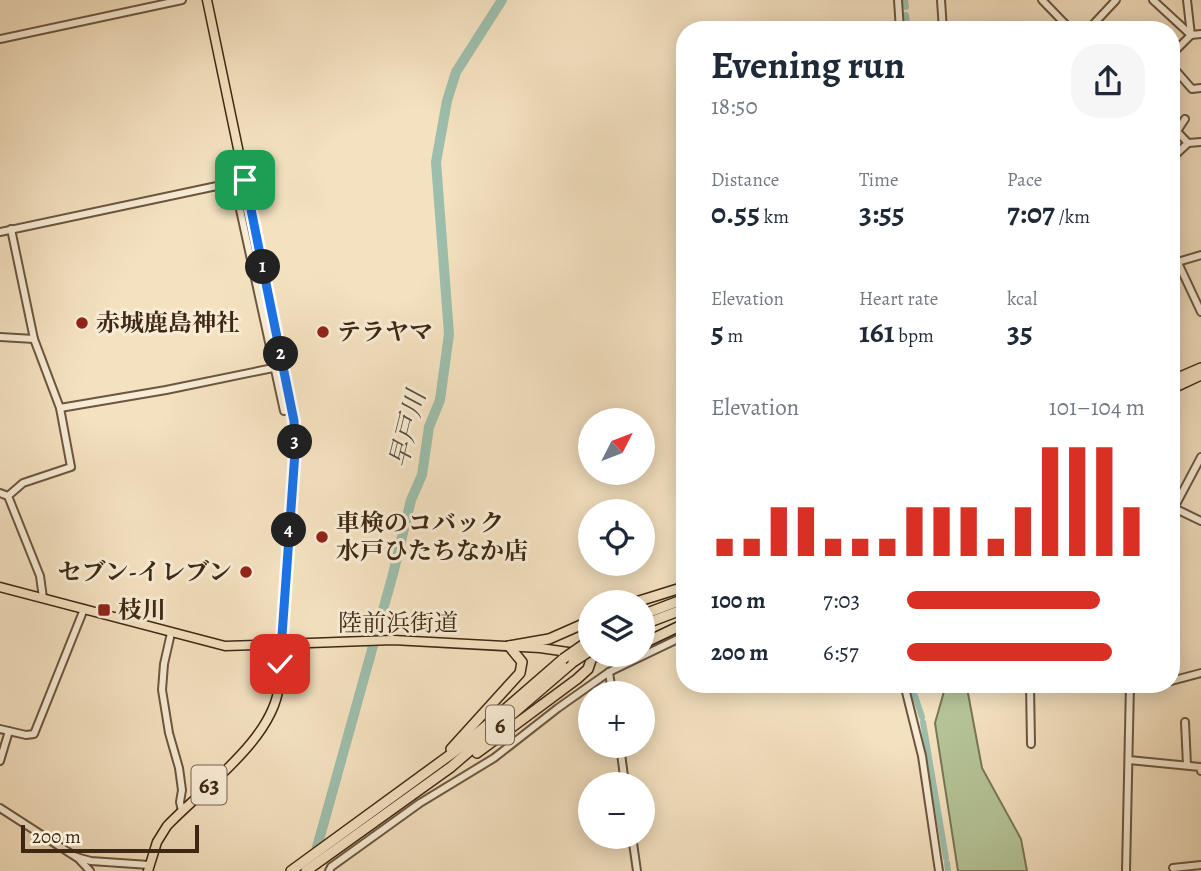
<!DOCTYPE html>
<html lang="en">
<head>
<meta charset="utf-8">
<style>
	:root { --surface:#fff; --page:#f6f6f7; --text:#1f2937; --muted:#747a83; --accent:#d93025 }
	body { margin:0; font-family:Alegreya,"Noto Serif JP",serif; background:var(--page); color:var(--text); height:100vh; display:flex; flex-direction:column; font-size:26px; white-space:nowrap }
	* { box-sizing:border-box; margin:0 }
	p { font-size:23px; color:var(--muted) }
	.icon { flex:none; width:38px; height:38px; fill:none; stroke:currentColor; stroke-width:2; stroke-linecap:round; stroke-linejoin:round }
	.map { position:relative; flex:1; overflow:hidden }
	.sheet { position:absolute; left:676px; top:21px; width:504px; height:672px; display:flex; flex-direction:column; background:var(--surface); border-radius:28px; box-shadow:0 4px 18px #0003 }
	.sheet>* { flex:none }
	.needle { width:46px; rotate:48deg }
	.fabs { position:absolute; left:578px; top:408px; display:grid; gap:14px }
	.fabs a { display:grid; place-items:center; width:77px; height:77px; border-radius:50%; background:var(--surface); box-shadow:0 4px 18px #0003; font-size:35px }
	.scale { position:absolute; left:21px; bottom:18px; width:178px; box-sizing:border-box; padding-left:7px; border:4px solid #3e2814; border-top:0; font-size:19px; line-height:24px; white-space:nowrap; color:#3e2814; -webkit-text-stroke:5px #f8ecd6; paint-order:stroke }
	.pin { position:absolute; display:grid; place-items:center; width:60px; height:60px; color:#fff; margin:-30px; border-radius:14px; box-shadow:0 4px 10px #0006 }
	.km { position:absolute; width:35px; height:35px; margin:-18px; border-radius:50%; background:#222; color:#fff; font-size:19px; line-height:35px; text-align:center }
	.round { display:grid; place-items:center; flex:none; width:74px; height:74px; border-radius:28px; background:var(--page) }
	.head { display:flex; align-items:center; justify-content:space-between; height:119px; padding:0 35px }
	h1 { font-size:38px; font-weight:700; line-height:52px }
	.metrics { display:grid; grid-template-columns:repeat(3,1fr); gap:10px; height:119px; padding:7px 35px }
	.metrics div { display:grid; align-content:center }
	.metrics b { font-size:30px; font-weight:700 }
	.metrics small { font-size:19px; font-weight:400 }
	.metrics p { font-size:19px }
	.chart { height:196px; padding:14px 35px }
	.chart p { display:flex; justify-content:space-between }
	.chart svg { width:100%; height:126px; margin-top:7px; stroke:var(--accent); stroke-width:6 }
	ul { padding:0 35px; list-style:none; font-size:23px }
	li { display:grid; grid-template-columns:112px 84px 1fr; align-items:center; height:52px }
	li i { height:18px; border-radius:9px; background:var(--accent) }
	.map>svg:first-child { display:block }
	.green { fill:#b5c497; stroke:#7a7656; stroke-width:2 }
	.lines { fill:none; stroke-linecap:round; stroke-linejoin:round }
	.canal { stroke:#9dbeac; stroke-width:6 }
	.river { stroke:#9dbeac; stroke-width:10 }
	.minor-casing { stroke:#6c563f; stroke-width:10 }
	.major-casing { stroke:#3e2814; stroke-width:11 }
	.highway-casing { stroke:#3e2814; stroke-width:12 }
	.minor { stroke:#f8ecd6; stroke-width:6 }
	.major { stroke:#f4e1c0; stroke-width:8 }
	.highway { stroke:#f4e1c0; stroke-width:9 }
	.highway-bridge-casing { stroke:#3e2814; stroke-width:12; stroke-linecap:butt }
	.highway-bridge { stroke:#f4e1c0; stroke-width:9 }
	.route-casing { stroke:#fff; stroke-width:14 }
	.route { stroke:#1a73e8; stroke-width:9 }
	.poi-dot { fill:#8f2418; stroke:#f8ecd6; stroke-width:2.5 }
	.labels { text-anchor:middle; stroke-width:6; stroke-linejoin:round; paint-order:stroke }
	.shield { fill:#f8ecd6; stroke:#76634e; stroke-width:2 }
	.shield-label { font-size:23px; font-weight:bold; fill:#3e2814 }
	.poi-label { font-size:24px; font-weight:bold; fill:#3e2814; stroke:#f8ecd6; text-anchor:start }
	.street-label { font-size:24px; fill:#3e2814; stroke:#f8ecd6 }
	.water-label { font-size:26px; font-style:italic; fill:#564e3a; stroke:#f8ecd6 }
</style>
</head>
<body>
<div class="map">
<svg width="1201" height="871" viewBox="0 0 1201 871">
	<rect width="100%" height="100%" fill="#f4e1c0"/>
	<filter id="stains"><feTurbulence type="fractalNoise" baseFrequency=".00286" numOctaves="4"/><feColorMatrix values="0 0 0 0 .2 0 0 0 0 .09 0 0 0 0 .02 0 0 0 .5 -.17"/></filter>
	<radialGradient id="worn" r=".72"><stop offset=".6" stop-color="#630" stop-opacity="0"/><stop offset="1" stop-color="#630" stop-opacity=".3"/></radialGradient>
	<path class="green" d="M945,688H967L982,768L1021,839L1027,871H958L935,723Z"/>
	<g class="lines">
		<g class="canal">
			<path d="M905,0L906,7"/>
			<path d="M906,15L908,30"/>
			<path d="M911,684L922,717"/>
			<path d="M923,722L946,858"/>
			<path d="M947,863L948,871"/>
		</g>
		<path class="river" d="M314,858L393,574L411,500L422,475L429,427L440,400L449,334L436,162L447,101L456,72L502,0"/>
		<g class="minor-casing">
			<g id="minor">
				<path d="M898,0L900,30"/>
				<path d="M941,0L943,30"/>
				<path d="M1042,0L1071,30"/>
				<path d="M1153,0L1191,35"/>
				<path d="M1187,0L1191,35"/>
				<path d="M1088,30L1116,0"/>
				<path d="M0,39L182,0"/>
				<path d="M1171,55L1191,35L1201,34"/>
				<path d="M1171,65L1192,89L1201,88"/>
				<path d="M1171,125L1188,143"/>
				<path d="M1177,131L1185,119"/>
				<path d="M1171,159L1188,143L1201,142"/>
				<path d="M234,182L284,411"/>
				<path d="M0,232L245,180"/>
				<path d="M1171,248L1201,312"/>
				<path d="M1171,264L1201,255"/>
				<path d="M0,337L34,339"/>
				<path d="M60,408L166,390L278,367"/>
				<path d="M0,493L8,496L40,576L43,598"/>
				<path d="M8,496L23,483L71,467L60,408L34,339L11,229"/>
				<path d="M1172,507L1201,521"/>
				<path d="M1174,508L1201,457"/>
				<path d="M171,633L164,664L162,690L169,733L179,768L182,790L180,802L182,811"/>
				<path d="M609,672L612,693"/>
				<path d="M1171,681L1201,673"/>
				<path d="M904,684L922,756L939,871"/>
				<path d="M1030,684L1031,744"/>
				<path d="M1100,684L1130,689L1160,684"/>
				<path d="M1185,722L1187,765"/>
				<path d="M0,729L26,735L34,734L84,609"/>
				<path d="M620,746L625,784"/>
				<path d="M1129,760L1200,767L1201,771"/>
				<path d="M0,761L9,731"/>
				<path d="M0,808L76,857L91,861L149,865"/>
				<path d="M632,836L637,871"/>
				<path d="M77,857L90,871"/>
				<path d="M1173,868L1201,865"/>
				<path d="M329,871L331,867L420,803L494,758L558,708L609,672L684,636"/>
				<path d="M1126,871L1130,684"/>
			</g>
		</g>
		<g class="major-casing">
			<g id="major">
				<path d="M0,587L225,646L393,640L540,648L575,653"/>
				<path d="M148,871L157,842L167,826C203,788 274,739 279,685L293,471L295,439L292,407L207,0"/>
			</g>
		</g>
		<g class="highway-casing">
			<g id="highway">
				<path d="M1171,381L1201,368"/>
				<path d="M1171,389L1201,375"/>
				<path d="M636,602L684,587"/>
				<path d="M642,615L684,599"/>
				<path d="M642,625L684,609"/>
				<path d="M642,644L684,624"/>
				<path d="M509,646L549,639L590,621"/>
				<path d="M451,749L520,673L522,662L509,646"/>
				<path d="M477,753L577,679L588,669L592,657L616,654"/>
				<path d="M291,871L465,744L563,659"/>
				<path d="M306,871L451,767L573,662"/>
			</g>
		</g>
		<use href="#minor" class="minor"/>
		<use href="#major" class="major"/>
		<use href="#highway" class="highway"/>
		<g class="highway-bridge-casing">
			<g id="highway-bridge">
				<path d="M563,659L583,645"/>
				<path d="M573,662L590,651"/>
			</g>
		</g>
		<use href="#highway-bridge" class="highway-bridge"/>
	</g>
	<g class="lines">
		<g class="route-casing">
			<path id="route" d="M245,180L294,421L295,452L280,664"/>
		</g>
		<use href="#route" class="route"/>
	</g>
	<g class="poi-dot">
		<circle cx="82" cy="323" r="7"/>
		<circle cx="323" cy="332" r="7"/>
		<circle cx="322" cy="537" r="7"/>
		<circle cx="246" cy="572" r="7"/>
		<rect x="97" y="603" width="14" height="14" rx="3.5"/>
	</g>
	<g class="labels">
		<g class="shield">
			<rect x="486" y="705.5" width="28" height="39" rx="5"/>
			<rect x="191.5" y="765.5" width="35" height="39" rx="5"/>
		</g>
		<g class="shield-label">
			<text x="500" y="733">6</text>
			<text x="209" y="793">63</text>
		</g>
		<g class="poi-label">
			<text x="96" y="331">赤城鹿島神社</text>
			<text x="337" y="340">テラヤマ</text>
			<text x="336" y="531">車検のコバック<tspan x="336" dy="28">水戸ひたちなか店</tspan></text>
			<text x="232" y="580" text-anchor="end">セブン-イレブン</text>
			<text x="118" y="618">枝川</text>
		</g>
		<g class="street-label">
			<text x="398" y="631">陸前浜街道</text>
		</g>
		<g class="water-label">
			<text transform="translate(407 429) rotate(-76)" y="9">早戸川</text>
		</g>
	</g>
	<rect width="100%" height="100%" filter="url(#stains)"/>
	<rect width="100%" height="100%" fill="url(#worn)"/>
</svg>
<div class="fabs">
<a><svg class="needle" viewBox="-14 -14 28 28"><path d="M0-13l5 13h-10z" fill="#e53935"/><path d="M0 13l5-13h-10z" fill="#747a83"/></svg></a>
<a><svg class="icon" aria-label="locate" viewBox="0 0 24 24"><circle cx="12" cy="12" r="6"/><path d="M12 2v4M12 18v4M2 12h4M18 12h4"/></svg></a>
<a><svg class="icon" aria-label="layers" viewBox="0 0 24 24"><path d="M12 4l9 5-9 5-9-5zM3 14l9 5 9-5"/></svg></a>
<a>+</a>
<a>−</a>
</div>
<div class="scale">200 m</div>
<div class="pin" style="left:245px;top:180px;background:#1e9e55"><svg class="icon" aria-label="arrive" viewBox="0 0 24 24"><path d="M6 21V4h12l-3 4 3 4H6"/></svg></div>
<div class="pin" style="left:280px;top:664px;background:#d93025"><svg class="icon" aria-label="check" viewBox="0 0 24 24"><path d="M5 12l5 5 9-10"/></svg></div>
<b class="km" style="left:263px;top:267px">1</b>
<b class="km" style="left:281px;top:354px">2</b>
<b class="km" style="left:295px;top:442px">3</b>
<b class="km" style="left:289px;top:530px">4</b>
<section class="sheet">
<div class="head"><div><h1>Evening run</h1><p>18:50</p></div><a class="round"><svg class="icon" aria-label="share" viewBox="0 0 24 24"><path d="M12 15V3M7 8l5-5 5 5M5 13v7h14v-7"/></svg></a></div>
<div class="metrics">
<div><p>Distance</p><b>0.55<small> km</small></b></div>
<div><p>Time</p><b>3:55</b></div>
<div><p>Pace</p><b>7:07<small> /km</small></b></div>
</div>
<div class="metrics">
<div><p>Elevation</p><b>5<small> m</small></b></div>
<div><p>Heart rate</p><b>161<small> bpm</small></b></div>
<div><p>kcal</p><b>35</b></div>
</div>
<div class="chart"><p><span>Elevation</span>101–104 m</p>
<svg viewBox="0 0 160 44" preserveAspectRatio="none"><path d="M5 44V38M15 44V38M25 44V27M35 44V27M45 44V38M55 44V38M65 44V38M75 44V27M85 44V27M95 44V27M105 44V38M115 44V27M125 44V6M135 44V6M145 44V6M155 44V27"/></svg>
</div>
<ul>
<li><b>100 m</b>7:03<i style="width:81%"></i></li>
<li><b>200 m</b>6:57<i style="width:86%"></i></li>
</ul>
</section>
</div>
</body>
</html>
